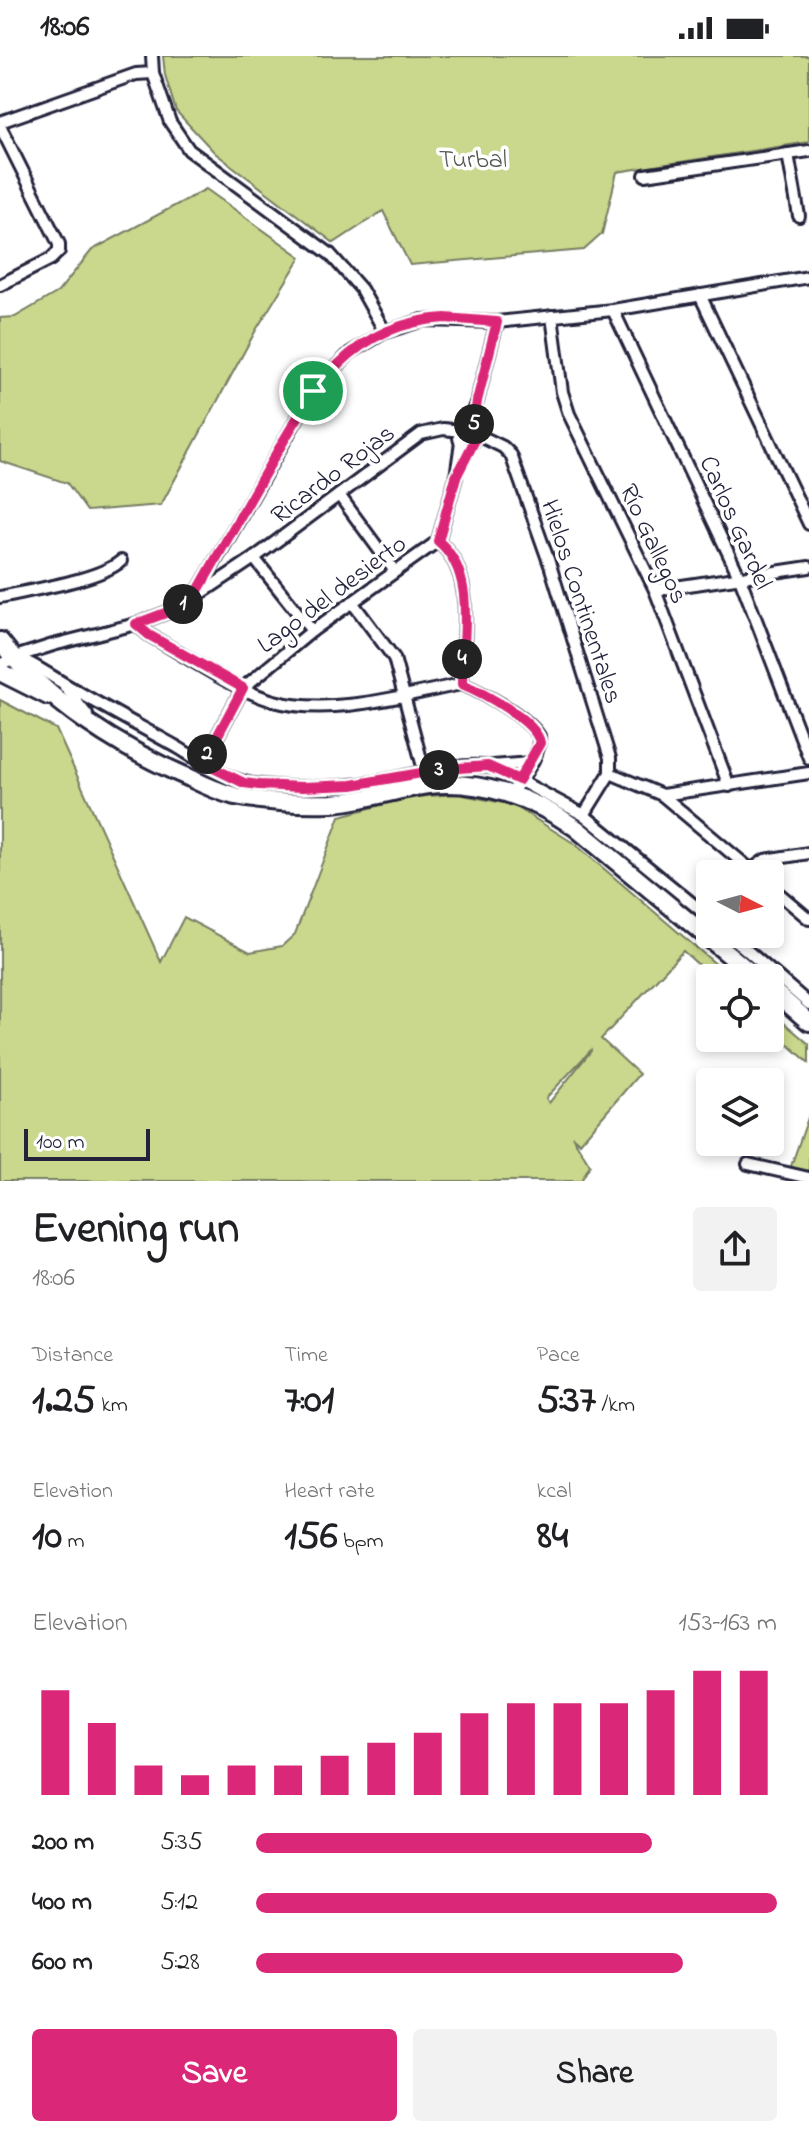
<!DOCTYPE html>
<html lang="en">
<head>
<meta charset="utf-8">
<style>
	:root { --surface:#fff; --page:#f2f2f2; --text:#202124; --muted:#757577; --accent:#db2777 }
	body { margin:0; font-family:"Indie Flower",sans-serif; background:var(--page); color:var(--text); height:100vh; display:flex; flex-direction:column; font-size:30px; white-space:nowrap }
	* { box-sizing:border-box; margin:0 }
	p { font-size:26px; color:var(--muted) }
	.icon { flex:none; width:44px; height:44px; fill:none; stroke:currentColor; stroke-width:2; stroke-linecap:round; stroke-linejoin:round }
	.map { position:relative; height:1125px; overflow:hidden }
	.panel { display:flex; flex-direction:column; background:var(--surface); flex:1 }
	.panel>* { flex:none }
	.needle { width:52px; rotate:96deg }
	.buttons { position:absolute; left:696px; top:804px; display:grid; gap:16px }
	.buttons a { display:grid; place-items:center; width:88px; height:88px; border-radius:8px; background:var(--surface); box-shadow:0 4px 12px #0003; font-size:40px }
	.scale { position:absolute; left:24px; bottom:20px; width:126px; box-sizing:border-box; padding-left:8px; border:4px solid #22223b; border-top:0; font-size:22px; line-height:28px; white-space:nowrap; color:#22223b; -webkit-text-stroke:6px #fff; paint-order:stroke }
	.pin { position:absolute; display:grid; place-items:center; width:68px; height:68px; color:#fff; margin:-34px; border:4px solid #fff; border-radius:50%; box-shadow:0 2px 8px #0007 }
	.km { position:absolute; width:40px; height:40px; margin:-20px; border-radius:50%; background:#222; color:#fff; font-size:22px; line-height:40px; text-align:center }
	.round { display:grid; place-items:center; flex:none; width:84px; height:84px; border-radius:8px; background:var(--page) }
	.summary { display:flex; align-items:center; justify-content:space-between; height:136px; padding:0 32px }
	h1 { font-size:44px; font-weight:700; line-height:60px }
	.metrics { display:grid; grid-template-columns:repeat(3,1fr); gap:12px; height:136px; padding:8px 32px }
	.metrics div { display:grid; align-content:center }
	.metrics b { font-size:40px; font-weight:700 }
	.metrics small { font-size:22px; font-weight:400 }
	.metrics p { font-size:22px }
	.chart { height:224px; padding:16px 32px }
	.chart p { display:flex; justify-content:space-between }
	.chart svg { width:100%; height:144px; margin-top:8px; stroke:var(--accent); stroke-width:6 }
	.cta { display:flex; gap:16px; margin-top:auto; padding:16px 32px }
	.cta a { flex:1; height:92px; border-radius:8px; background:var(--accent); color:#fff; font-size:32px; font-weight:700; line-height:92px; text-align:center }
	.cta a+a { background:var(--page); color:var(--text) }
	ul { padding:0 32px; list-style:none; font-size:26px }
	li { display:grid; grid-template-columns:128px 96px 1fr; align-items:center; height:60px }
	li i { height:20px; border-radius:10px; background:var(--accent) }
	.status { display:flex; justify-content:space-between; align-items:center; height:56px; padding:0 40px; background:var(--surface); direction:ltr }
	.status svg { height:22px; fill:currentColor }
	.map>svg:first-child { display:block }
	.green { fill:#c9d88c; stroke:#767d64; stroke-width:2; fill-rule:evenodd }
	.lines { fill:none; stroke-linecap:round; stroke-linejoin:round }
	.minor-casing { stroke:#22223b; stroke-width:16 }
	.primary-casing { stroke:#22223b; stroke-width:22 }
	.minor { stroke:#fff; stroke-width:10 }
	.primary { stroke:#fff; stroke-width:16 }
	.route-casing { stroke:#fff; stroke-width:16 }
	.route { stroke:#db2777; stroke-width:10 }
	.labels { text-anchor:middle; stroke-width:7; stroke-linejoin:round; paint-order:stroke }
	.park-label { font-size:26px; fill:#545953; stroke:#fff }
	.street-label { font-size:26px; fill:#22223b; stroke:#fff }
</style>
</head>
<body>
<div class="status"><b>18:06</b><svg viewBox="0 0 49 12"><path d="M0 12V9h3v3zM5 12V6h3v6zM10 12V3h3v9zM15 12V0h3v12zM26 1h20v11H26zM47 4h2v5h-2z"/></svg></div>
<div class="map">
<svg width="809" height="1125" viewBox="0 0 809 1125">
	<rect width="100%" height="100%" fill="#fff"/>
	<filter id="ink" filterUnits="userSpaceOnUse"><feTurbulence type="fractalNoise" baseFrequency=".0125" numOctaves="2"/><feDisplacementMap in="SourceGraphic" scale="16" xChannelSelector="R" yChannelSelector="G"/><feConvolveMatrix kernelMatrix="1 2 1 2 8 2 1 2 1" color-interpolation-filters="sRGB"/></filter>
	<g filter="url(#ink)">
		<g class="green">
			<path d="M163,0H809V86L617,116L602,178L584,194L410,209L383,155L334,187L215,97L176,55L165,19Z"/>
			<path d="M206,133L301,201L256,274L161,449L87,455L67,427L0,405V262L15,261L58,236L92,194Z"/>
			<path d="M0,644L56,673L161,906L184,861L250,896L282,890L295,878L340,760L412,741L458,738L513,749L575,788L732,922H713L683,895L601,983L639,1018L580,1087L572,1080L590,1109L581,1125H0ZM591,994V995L549,1047L546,1042Z"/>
			<path d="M770,955L809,988V1007L770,972Z"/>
			<path d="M809,1059V1117L790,1113Z"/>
		</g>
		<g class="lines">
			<g class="minor-casing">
				<g id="minor">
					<path d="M152,0L153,17L170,66L189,94L330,198L361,233L385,276"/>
					<path d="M0,66L136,18L153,17"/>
					<path d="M0,70L59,188V195L51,203L0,229"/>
					<path d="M788,98L799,160"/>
					<path d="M645,119L809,95"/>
					<path d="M700,239L809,468"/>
					<path d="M613,254L740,522L809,702"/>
					<path d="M552,260L562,336L569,358L655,534L729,730"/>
					<circle cx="467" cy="381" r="8"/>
					<path d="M466,373L477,345L497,266"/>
					<path d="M474,377L503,391L511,399L550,509L610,702V717"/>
					<path d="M461,386L456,421L438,485C478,518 462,583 462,628"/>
					<path d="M339,439L394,514"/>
					<path d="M254,502L312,575"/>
					<path d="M655,534L809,511"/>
					<path d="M197,540L254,502L421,378L443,373L461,375"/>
					<path d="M0,541C31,534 99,524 121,505"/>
					<path d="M352,546L394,602L426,722"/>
					<path d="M136,568L149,579C185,599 234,634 274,645C330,661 405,639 462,628C485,638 525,659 539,680C541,700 521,722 511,738"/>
					<path d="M17,601C38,610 55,623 75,634C109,654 143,672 177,691C202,706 230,726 260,729C297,733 338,732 375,726C411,720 461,704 496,712L584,759L710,862"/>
					<path d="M0,609L15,601L53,589L136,568L168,556L194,542L313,335L350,297L385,276L423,264L497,266L613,254L809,221"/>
					<path d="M65,631L87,659"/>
					<path d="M203,707L243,632L312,575L438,485"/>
					<path d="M492,710L530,707"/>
					<path d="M610,717L662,739L809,717"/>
					<path d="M662,739L756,818"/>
					<path d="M584,759L610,717"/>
					<path d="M748,816L765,804L809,797"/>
					<path d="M770,830L809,863"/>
					<path d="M728,878L809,948"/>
					<path d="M748,1108L809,1122"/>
				</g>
			</g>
			<g class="primary-casing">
				<g id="primary">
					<path d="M0,585C48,647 119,692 190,722C204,729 220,736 235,740C266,746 301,748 332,747C365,745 396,733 428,729C481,723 533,742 576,772L757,922"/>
					<path d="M0,616L48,640"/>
					<path d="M770,932L809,966"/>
				</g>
			</g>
			<use href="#minor" class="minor"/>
			<use href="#primary" class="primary"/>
		</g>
	</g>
	<g class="lines" filter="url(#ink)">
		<g class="route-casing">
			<path id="route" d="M445,262L497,266L477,345L473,375L475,384L456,421L438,485C478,518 462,582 462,628C481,636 537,665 540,687L519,724L488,710L444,713L352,729L302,731L259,729L244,727L203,707L243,632L149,579L136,568L168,556L194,542C216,502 239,463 261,424C307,345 342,268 445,262Z"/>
		</g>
		<use href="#route" class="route"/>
	</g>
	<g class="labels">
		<g class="park-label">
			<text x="473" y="111">Turbal</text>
		</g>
		<g class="street-label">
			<text transform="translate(332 417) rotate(-37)" y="9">Ricardo Rojas</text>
			<text transform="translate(737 466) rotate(66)" y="9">Carlos Gardel</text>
			<text transform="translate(655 487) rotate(65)" y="9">Río Gallegos</text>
			<text transform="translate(331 537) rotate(-37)" y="9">Lago del desierto</text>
			<text transform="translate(583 545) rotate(72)" y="9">Hielos Continentales</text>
		</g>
	</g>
</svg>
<div class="buttons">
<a><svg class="needle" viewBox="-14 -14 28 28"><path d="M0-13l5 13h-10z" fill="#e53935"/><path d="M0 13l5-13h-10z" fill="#757577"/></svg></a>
<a><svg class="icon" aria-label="locate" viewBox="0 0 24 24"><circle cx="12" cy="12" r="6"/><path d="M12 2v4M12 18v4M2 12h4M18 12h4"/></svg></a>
<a><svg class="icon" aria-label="layers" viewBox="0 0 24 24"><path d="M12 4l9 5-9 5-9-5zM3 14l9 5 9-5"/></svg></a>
</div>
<div class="scale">100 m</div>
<div class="pin" style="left:313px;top:335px;background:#1e9e55"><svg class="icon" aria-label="arrive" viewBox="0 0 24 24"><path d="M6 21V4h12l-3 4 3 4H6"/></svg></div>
<b class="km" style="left:183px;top:548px">1</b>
<b class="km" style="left:207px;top:698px">2</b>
<b class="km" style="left:439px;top:714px">3</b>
<b class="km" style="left:462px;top:603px">4</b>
<b class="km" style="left:474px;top:368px">5</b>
</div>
<section class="panel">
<div class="summary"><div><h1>Evening run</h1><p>18:06</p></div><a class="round"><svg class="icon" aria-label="share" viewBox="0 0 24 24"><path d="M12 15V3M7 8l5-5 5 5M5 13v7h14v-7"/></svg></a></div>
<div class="metrics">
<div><p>Distance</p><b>1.25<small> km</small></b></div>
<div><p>Time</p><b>7:01</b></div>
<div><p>Pace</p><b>5:37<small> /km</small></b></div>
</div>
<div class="metrics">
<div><p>Elevation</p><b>10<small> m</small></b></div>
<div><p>Heart rate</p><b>156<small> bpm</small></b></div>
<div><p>kcal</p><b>84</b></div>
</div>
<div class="chart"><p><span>Elevation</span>153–163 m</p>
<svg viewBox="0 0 160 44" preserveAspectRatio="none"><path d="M5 44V12M15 44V22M25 44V35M35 44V38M45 44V35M55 44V35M65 44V32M75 44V28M85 44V25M95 44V19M105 44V16M115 44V16M125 44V16M135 44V12M145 44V6M155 44V6"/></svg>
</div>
<ul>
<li><b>200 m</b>5:35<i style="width:76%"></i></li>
<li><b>400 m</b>5:12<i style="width:100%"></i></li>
<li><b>600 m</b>5:28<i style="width:82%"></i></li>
</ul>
<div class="cta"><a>Save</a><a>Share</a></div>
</section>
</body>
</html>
